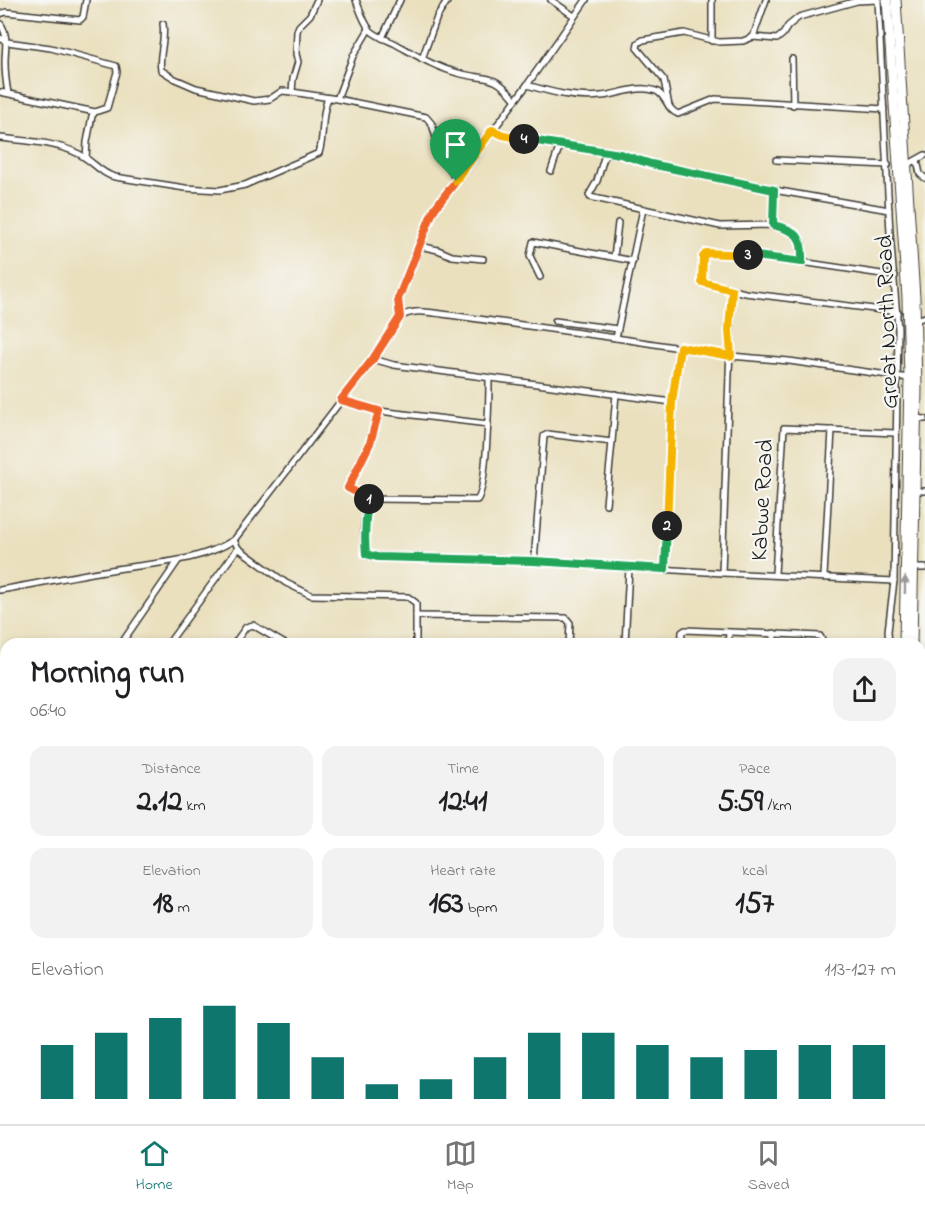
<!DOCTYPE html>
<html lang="en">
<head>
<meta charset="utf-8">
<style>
	:root { --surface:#fff; --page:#f2f2f2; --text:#202124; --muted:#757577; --line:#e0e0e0; --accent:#0f766e }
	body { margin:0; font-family:"Indie Flower",sans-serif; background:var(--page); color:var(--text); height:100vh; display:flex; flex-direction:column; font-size:22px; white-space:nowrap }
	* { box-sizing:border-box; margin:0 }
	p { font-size:20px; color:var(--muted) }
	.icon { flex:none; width:33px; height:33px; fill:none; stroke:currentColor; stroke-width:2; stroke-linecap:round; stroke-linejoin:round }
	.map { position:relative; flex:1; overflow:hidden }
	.side { position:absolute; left:0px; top:638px; width:926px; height:488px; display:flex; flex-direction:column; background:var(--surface); border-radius:18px 18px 0 0; box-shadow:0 3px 9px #0003 }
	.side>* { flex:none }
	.pin { position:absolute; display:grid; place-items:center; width:51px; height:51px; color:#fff; margin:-62px -26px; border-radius:50% 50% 50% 0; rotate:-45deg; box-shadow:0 0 6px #0007 }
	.pin .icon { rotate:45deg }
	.km { position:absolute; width:30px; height:30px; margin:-15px; border-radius:50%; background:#222; color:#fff; font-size:16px; line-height:30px; text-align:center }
	.round { display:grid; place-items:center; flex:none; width:63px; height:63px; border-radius:18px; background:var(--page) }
	.head { display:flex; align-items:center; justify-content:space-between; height:102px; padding:0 30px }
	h1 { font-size:33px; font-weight:700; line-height:45px }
	.metrics { display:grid; grid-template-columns:repeat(3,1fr); gap:9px; height:102px; padding:6px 30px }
	.metrics div { display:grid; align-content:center; border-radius:15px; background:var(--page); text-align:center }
	.metrics b { font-size:30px; font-weight:700 }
	.metrics small { font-size:16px; font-weight:400 }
	.metrics p { font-size:16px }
	.chart { height:168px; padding:12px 30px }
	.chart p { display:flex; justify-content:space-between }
	.chart svg { width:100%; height:108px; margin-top:6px; stroke:var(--accent); stroke-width:6 }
	.dock { display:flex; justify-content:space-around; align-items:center; height:84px; border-top:2px solid var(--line); background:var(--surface); font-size:16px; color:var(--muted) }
	.dock a { display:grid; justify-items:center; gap:3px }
	.dock .current { color:var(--accent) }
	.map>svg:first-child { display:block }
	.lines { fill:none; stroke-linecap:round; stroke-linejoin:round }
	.street-casing { stroke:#3b3934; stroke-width:8 }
	.primary-casing { stroke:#3b3934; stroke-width:11 }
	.street { stroke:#fff; stroke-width:5 }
	.primary { stroke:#fff; stroke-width:9 }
	.oneway { fill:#999 }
	.split-1-casing { stroke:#fff; stroke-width:12 }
	.split-2-casing { stroke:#fff; stroke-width:12 }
	.split-3-casing { stroke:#fff; stroke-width:12 }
	.split-4-casing { stroke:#fff; stroke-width:12 }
	.split-5-casing { stroke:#fff; stroke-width:12 }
	.split-1 { stroke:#f0652b; stroke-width:8 }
	.split-2 { stroke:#22a559; stroke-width:8 }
	.split-3 { stroke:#f5b400; stroke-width:8 }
	.split-4 { stroke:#22a559; stroke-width:8 }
	.split-5 { stroke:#f5b400; stroke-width:8 }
	.labels { text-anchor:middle; stroke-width:4.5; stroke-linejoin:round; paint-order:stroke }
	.street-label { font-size:24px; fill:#1c1c1c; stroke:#f6f6f2 }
</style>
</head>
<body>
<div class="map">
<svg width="925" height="1124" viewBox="0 0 925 1124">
	<rect width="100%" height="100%" fill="#f6f6f2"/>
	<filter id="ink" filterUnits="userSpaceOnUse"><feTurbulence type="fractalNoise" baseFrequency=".0167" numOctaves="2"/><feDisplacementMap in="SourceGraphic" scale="12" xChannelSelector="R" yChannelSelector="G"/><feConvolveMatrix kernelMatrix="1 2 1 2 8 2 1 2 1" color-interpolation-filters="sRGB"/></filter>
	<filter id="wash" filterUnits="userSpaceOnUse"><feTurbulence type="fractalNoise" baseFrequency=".008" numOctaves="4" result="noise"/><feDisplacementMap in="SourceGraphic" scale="24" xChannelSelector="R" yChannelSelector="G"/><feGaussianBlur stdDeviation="1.35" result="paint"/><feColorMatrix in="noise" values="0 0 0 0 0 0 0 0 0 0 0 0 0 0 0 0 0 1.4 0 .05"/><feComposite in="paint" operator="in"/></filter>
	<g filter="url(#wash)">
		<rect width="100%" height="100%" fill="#eae0be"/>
	</g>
	<g filter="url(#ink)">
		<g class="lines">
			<g class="street-casing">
				<g id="street">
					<path d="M317,0L310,15L299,26L297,31L296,54L298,62L293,79L292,92L337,99L426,117L432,124L437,141L456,181"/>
					<path d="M356,0C360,10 363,21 370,30C376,36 387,40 394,43C416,55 434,67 458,73C487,81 493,72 515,99"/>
					<path d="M551,0L574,16"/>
					<path d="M878,0L890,233L898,329L894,581L888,631L889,644"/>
					<path d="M0,14L6,12L80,20L83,17L86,0"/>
					<path d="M0,23C9,36 5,47 5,62C5,72 6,82 8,93"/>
					<path d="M163,24C166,41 158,55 161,70L175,79L196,88L254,101L270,99L282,91L292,92"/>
					<path d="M753,37L766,0"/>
					<path d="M0,38L7,42L51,48L116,66L117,72L107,108L95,112L92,116L87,142L86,158"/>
					<path d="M382,38L400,0"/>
					<path d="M712,41V0"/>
					<path d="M422,59L437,17L448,0"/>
					<path d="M792,59L793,105"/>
					<path d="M527,85C551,92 576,99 601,96C618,95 638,84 656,91C666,95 667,110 678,114L715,99L884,109"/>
					<path d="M0,92L95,112"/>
					<path d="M337,99L353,56L369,29"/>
					<path d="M669,106L664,80L637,48L638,43L643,40L684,33L719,42L743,41L753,37L777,39L783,34L788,26L799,17L857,1L878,0"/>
					<path d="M492,130L503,135L525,139L620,154L651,164L774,190L889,210"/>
					<path d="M0,138C26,141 56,142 79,154C93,161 101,174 115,177L185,188L220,190L245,185L319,153C325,134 320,118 328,98"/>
					<path d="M606,151L597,181L589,195L590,197L720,226L773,225L786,228L792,231L802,243V262"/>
					<path d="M776,160L888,165"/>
					<path d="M917,160L920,174L925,178"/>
					<path d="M907,165L925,155"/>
					<path d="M551,171L560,145"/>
					<path d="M773,225L774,190"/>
					<path d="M420,246L438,250L452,256L483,259"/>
					<path d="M614,257L618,223"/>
					<path d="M895,276L768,257L706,253L703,257L702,282L745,293L898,312"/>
					<path d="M540,277L530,256L533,242L633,261"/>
					<path d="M400,317L398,299L435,208L527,85L586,0"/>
					<path d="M916,320L925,317"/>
					<path d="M555,321L618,329"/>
					<path d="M616,338L643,209"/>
					<path d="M373,359L394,365L672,402"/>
					<path d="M341,400L379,411L488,424"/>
					<path d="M379,411L370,443L348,488L370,499L477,500C487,491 489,397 489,378"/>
					<path d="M916,418L925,419"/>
					<path d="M915,491H925"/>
					<path d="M370,499C363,517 361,538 368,556L534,561L722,573L894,581"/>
					<path d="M606,504L612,442"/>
					<path d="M234,540L238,548L286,583L311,595L408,597L416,603V644"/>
					<path d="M534,561L544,436L548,434L612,442L616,394"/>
					<path d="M915,568H925"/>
					<path d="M665,569L672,402L680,347"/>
					<path d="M722,573L732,290"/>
					<path d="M775,574L784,428L895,433"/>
					<path d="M824,576L832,430"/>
					<path d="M0,590C41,583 82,574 123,568C162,562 200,561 234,540L373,359L400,317C413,309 427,312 442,314L616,338L731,356L789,361L909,378"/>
					<path d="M416,616L566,618L570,623L569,644"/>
					<path d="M121,644L178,561"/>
					<path d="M168,644L238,548"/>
					<path d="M234,644L246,627L253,625L285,644"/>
					<path d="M625,644L629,568"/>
					<path d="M681,644L682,632L685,630L820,636L824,644"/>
					<path d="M728,644L729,633"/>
					<path d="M774,644V633"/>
					<path d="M920,722L925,717"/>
					<path d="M920,752L925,751"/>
					<path d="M920,783H925"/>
					<path d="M0,806L6,798"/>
					<path d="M0,855L6,860"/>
					<path d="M0,871L6,865"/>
					<path d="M0,962L6,954"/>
					<path d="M0,1084L6,1075"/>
					<path d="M865,1119V1124"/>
					<path d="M0,1121L19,1119"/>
					<path d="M181,1124V1119"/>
					<path d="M394,1124V1119"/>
					<path d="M470,1124V1119"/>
					<path d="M627,1124L628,1119"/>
					<path d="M702,1124V1119"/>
				</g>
			</g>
			<g class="primary-casing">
				<g id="primary">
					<path d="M887,0L907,298L909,378L904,644"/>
					<path d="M896,0L915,298L917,389L912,644"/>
					<path d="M920,817L925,822"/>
					<path d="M920,833L925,844"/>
					<path d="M920,867L925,857"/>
					<path d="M920,881L925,872"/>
					<path d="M879,1124L880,1119"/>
					<path d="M887,1124V1119"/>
				</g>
			</g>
			<use href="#street" class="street"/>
			<use href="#primary" class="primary"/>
		</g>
		<defs><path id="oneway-solid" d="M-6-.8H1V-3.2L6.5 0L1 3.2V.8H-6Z" transform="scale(1.5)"/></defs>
		<use class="oneway" href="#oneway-solid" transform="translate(905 585) rotate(-89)"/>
	</g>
	<g class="lines" filter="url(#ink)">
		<g class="split-1-casing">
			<path id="split-1" d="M369,499L348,488L370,443L379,411L341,400L373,359L400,317L398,299L431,216L435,208L456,181"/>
		</g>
		<g class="split-2-casing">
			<path id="split-2" d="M369,499C365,518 364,534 366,554L377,557L534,561L665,569L667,526"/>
		</g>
		<g class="split-3-casing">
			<path id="split-3" d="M667,526L672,402L680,347L731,356L729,330L732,290L702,282L703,257L706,253L748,255"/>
		</g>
		<g class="split-4-casing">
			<path id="split-4" d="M524,139L620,154L651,164L774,190L773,225C798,231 803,236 802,262L748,255"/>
		</g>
		<g class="split-5-casing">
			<path id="split-5" d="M456,181L492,130L503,135L524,139"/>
		</g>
		<use href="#split-1" class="split-1"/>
		<use href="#split-2" class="split-2"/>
		<use href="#split-3" class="split-3"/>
		<use href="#split-4" class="split-4"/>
		<use href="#split-5" class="split-5"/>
	</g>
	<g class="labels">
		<g class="street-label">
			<text transform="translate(886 322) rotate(-92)" y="8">Great North Road</text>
			<text transform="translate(761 500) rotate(-87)" y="8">Kabwe Road</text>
		</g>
	</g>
</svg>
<div class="pin" style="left:456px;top:181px;background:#1e9e55"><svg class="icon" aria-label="arrive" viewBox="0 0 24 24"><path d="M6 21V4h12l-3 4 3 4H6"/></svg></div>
<b class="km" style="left:369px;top:499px">1</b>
<b class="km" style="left:667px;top:526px">2</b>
<b class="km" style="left:748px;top:255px">3</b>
<b class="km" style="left:524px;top:139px">4</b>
<section class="side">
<div class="head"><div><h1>Morning run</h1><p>06:40</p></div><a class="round"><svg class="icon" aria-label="share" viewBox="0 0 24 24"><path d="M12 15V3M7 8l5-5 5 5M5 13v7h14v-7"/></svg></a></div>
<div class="metrics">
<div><p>Distance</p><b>2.12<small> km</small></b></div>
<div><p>Time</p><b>12:41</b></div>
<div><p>Pace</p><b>5:59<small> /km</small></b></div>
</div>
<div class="metrics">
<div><p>Elevation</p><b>18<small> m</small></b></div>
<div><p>Heart rate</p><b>163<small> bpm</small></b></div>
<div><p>kcal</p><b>157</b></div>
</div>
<div class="chart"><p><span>Elevation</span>113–127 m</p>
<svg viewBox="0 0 160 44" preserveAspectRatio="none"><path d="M5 44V22M15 44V17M25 44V11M35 44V6M45 44V13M55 44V27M65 44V38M75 44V36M85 44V27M95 44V17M105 44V17M115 44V22M125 44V27M135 44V24M145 44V22M155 44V22"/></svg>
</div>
</section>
</div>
<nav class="dock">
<a class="current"><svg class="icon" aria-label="home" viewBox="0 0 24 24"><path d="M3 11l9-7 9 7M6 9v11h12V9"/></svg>Home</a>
<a><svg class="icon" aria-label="map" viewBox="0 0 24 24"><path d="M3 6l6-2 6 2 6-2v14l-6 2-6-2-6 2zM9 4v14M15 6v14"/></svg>Map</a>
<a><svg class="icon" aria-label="saved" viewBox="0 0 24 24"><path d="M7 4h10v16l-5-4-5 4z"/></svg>Saved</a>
</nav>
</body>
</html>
